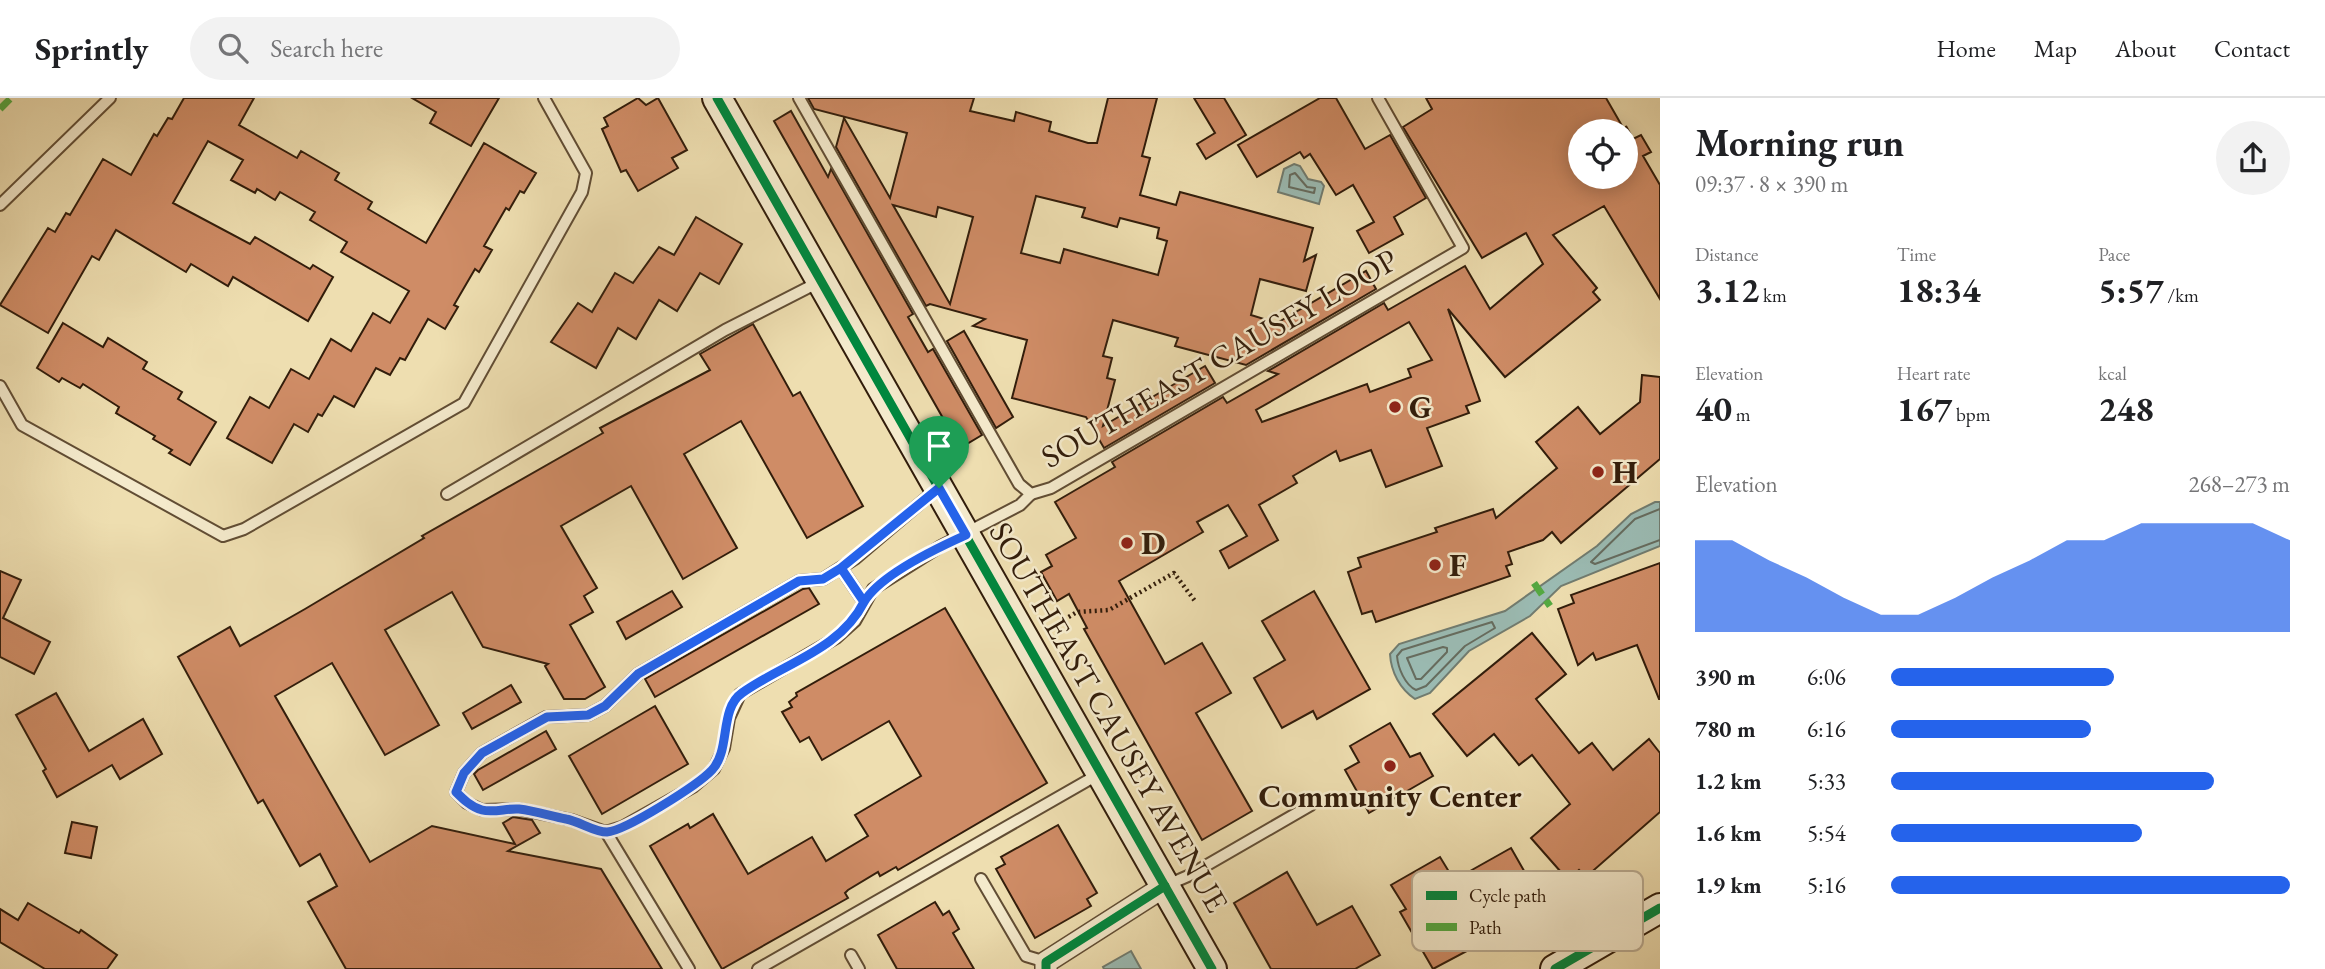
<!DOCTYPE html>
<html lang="en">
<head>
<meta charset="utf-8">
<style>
	:root { --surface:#fff; --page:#f2f2f2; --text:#202124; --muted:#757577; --line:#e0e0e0; --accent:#2563eb }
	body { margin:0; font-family:"EB Garamond",serif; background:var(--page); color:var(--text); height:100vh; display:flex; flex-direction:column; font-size:26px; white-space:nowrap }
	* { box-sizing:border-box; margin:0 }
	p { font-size:23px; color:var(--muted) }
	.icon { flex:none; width:38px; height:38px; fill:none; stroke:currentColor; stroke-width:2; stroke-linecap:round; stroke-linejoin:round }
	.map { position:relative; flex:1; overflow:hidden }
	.drawer { display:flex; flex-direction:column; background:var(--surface); width:665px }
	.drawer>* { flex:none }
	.buttons { position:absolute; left:1568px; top:21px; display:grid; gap:14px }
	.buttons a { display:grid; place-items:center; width:70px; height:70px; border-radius:50%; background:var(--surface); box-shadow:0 4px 18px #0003; font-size:35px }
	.pin { position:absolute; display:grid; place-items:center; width:60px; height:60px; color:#fff; margin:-72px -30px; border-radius:50% 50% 50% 0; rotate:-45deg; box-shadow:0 0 7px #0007 }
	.pin .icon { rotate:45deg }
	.round { display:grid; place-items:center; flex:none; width:74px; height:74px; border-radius:37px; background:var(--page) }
	.overview { display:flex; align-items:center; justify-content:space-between; height:119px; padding:0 35px }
	h1 { font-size:38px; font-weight:700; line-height:52px }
	.metrics { display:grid; grid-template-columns:repeat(3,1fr); gap:10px; height:119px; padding:7px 35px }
	.metrics div { display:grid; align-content:center }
	.metrics b { font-size:35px; font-weight:700 }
	.metrics small { font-size:19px; font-weight:400 }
	.metrics p { font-size:19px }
	.chart { height:196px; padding:14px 35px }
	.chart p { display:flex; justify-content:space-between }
	.chart svg { width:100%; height:126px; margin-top:7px; fill:var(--accent); opacity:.7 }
	ul { padding:0 35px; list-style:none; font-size:23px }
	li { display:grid; grid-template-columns:112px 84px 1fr; align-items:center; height:52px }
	li i { height:18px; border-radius:9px; background:var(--accent) }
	header { display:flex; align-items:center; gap:42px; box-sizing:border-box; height:98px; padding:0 35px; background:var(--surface); border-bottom:2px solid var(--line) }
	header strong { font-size:33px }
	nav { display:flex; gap:38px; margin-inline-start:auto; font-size:24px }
	.search { width:490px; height:63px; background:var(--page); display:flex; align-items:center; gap:18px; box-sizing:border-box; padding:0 24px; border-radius:38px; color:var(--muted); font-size:26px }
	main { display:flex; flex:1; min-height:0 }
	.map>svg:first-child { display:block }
	.water { fill:#9bbbb3; stroke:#717c70; stroke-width:2 }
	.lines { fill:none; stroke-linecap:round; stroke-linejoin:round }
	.shore { stroke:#666c5f; stroke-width:2 }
	.building { fill:#cf8c66; stroke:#321d0b; stroke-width:2; fill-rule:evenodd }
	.lane-casing { stroke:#614d34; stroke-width:14 }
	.street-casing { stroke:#614d34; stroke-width:24 }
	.secondary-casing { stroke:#321d0b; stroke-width:32 }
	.path { stroke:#321d0b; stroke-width:4.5; stroke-dasharray:2 3.5; stroke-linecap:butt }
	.lane { stroke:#f4eacc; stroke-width:10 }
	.street { stroke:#f4eacc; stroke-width:21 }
	.secondary { stroke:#f4eacc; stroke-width:28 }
	.quiet { stroke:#54a941; stroke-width:7; stroke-dasharray:14 7; stroke-linecap:butt }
	.cycleway-casing { stroke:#f4eacc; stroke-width:13 }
	.cycleway { stroke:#00873e; stroke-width:9 }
	.route-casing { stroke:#fff; stroke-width:14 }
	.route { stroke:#2563eb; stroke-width:9 }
	.poi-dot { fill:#8f2418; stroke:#f4eacc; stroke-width:2.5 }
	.labels { text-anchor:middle; stroke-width:5; stroke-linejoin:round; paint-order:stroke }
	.street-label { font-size:32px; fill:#321d0b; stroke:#f4eacc }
	.poi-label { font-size:32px; font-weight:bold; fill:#321d0b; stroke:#f4eacc; text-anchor:start }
	.key { fill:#f4eacc; stroke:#baac92; stroke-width:2 }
	.key-label { font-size:19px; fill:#321d0b }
</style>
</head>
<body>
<header>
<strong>Sprintly</strong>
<div class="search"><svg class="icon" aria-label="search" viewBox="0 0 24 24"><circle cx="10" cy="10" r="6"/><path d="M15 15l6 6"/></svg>Search here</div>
<nav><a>Home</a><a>Map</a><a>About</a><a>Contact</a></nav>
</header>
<main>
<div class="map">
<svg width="1660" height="871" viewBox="0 0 1660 871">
	<rect width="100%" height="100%" fill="#eedeb0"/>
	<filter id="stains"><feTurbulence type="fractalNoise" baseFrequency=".00286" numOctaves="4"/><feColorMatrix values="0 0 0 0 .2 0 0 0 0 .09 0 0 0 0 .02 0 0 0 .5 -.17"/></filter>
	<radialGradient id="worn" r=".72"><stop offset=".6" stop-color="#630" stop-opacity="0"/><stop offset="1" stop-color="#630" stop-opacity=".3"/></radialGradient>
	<g class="water">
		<path d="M1294,66L1300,68L1308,81L1321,84L1324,88L1319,106L1278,94L1284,71Z"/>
		<path d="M1655,404H1660V448L1561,488L1530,518L1469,553L1430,595L1415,601C1400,591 1391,574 1390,556L1399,546L1505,513L1597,448L1631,416Z"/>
		<path d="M1131,853L1141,871H1104L1103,869Z"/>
	</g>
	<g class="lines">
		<g class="shore">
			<path d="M1295,75L1307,89L1315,90L1314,95L1289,89L1290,77Z"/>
			<path d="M1660,411L1635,421L1591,464L1595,466L1660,442"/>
			<path d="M1492,524L1495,530L1465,548L1426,588L1416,592C1405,587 1398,570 1397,558L1402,552Z"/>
			<path d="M1443,549L1447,550V554L1421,581H1416L1407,560Z"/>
		</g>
	</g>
	<g class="building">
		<path d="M184,0H254L239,27L297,60L301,53L339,75L335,82L372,104L368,111L426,145L484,45L536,75L524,95L520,93L509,112L506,110L484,148L492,152L479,174L475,171L454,207L458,209L445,231L428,221L405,262L400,260L390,277L376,270L354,309L334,298L322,318L318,316L308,334L294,326L272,365L227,340L250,299L269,310L291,271L309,281L331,241L351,253L373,215L390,225L409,193L341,154L347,144L310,122L315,114L280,94L275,102L257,91L255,95L231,82L243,62L208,43L173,105L250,146L255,139L310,171L313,167L333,179L308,223L233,179L228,188L191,166L186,174L116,132L99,162L92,158L48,235L0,207L48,130L55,134L66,115L70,117L103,61L131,77L154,36L157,38L168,20L172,21Z"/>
		<path d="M412,0H499L471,48L430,25L436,14Z"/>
		<path d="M638,0L646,7L658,0L687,52L672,60L678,70L638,93L626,72L621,74L602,31L608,28L604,20Z"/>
		<path d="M808,0H974L970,13L1014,23L1016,14L1051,24L1049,33L1088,45H1097L1108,0H1157L1142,58L1150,60L1140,97L1176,107L1180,94L1313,130L1304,163L1316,157L1306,193L1260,181L1251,217L1277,225L1366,173L1376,191L1246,267L1175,248L1178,240L1113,222L1103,258L1112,260L1107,280L1115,282L1103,328L1205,268L1215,285L1104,350L1086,319L1012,300L1027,242L973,228L985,221L930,206L926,208L836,49L844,20L890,100L907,35L814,11ZM1036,98L1085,110L1082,119L1117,129L1120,120L1159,130L1157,140L1167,143L1158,177L1064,151L1060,165L1021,155ZM893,107L936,119L938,109L973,119L950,206Z"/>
		<path d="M1194,0H1224L1246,37L1206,61L1197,46L1215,35Z"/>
		<path d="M1320,0H1336L1365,51L1390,37L1426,100L1394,119L1403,136L1369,155L1357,133L1374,124L1353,87L1336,97L1310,56L1304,60L1300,54L1257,79L1238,47Z"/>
		<path d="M1426,0H1606L1625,33H1580V79H1626V28L1633,41L1641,37L1651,54L1643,58L1660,87V201L1604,108L1553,137L1597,190L1593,194L1600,202L1505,279L1448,211L1480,303L1466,308L1469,315L1427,330L1442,368L1386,389L1371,352L1340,363L1336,353L1293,378L1297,385L1259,407L1278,442L1229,470L1220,453L1247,438L1228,407L1197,424L1203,434L1119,483L1165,566L1202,545L1231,595L1196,615L1252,713L1202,742L1084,531L1087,530L1069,496L1057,503L1041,474L1052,468L1046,457L1076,440L1055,404L1115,369L1112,364L1223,299L1227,305L1278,276L1268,273L1384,205L1388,212L1465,168L1490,211L1543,166L1526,135L1482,160L1403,29L1432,11ZM1409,224L1432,262L1408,271L1411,279L1370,294L1367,286L1262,324L1256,312Z"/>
		<path d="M791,13L828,79L831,71L913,216L908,219L928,254L933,251L982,337L960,350L774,23Z"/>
		<path d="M696,119L742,146L719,186L700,175L677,213L659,202L636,241L618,230L596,270L551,244L578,205L592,214L615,175L633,185L659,149L674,157Z"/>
		<path d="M63,225L103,249L108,240L147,264L143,271L182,294L178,301L216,324L190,367L169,355L172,352L153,341L155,338L116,315L119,309L83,286L80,290L62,280L59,284L37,270Z"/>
		<path d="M753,226L793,298L800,294L863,408L807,440L741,323L684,356L737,450L683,481L631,388L561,428L597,490L584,498L593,514L570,527L605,589L585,601H564L545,568L548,566L483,549L452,494L385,532L439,627L385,657L332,565L275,598L370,764L432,728L515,746L503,725L513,719L532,722L540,735L508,753L601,771L662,871H346L308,804L337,788L320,756L300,768L263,702L258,705L178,559L230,529L240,548L305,511L424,440L422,438L603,335L600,330L710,272L700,256Z"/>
		<path d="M964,233L1013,319L996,330L947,243Z"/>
		<path d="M1642,277L1660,279V361L1607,406L1561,445L1552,434L1543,442L1508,454L1512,466L1506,468L1510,478L1376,524L1372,513L1362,516L1348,474L1361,469L1358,460L1437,434L1435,430L1493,411L1496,420L1557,370L1536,344L1578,309L1600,336L1640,304Z"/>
		<path d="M1660,465V601H1659L1637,547L1596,562L1593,555L1578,567L1558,511L1574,505L1571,497Z"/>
		<path d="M0,473L21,482L3,520L50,544L34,576L0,559Z"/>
		<path d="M809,490L819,506L655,599L645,581L803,491Z"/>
		<path d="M672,493L682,509L626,541L617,524Z"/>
		<path d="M1314,493L1370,591L1317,621L1313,613L1282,630L1254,580L1285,562L1262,523Z"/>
		<path d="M945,510L1047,685L898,772L896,769L880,778L878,774L848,792L845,795L848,800L722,871L650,748L688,726L690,730L713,716L748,776L812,739L826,763L868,738L855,717L921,678L889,623L822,662L809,639L800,644L782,614L792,609L789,604L797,598L796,595Z"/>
		<path d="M1532,535L1566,576L1536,601L1579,655L1592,645L1613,672L1649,641L1660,655V714L1586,779L1579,772L1568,782L1531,740L1570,706L1532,657L1519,667L1494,636L1467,658L1433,616Z"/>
		<path d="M511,587L521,604L472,631L463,615Z"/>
		<path d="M56,595L89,653L143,621L162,656L120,681L112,667L57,699L43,673L46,671L16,617Z"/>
		<path d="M655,608L688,666L602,716L569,658Z"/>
		<path d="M1390,625L1410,659L1420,655L1433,678L1369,715L1345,672L1359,664L1350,648Z"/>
		<path d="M546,633L556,651L483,692L474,676L478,672Z"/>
		<path d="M72,724L97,729L91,760L65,755Z"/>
		<path d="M1058,727L1097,795L1087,801L1091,808L1035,840L996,771L1005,766L1001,759Z"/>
		<path d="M1511,750L1546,811L1433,871L1400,814L1406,811L1391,787L1440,759L1454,782Z"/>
		<path d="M1287,774L1317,827L1352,808L1380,857L1355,871H1271L1234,805Z"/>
		<path d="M935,804L943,817L949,813L959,831L953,835L974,871H897L878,837Z"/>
		<path d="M28,805L79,835L81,832L117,857L107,871H45L0,844V811L18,822Z"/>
	</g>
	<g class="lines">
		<g class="lane-casing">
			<g id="lane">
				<path d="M799,0L1019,386L1031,396L1051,390L1463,150L1378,0"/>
				<path d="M0,107L110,0"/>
				<path d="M0,288L22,327L223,438L244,431L464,305L582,94L586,75L544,0"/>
				<path d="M938,390L856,460L823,481L799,483L638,576L605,608L588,617L546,619L482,655L464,675L456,694L467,705L482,712L518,711L572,722L606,734L622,729L693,689L714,671L724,650L729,620L740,596L836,540L855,523L873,491L941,448L1020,407L1031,396"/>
				<path d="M447,396L725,232L819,184"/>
				<path d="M841,470L864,504"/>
				<path d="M606,734L689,871"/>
				<path d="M981,781L1026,858L1046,864"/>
				<path d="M1165,788L1188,778L1311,707"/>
				<path d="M851,857L859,871"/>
				<path d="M758,871L1099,676"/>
			</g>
		</g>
		<g class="street-casing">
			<path id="street" d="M1046,871V864L1165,788"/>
		</g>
		<g class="secondary-casing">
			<g id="secondary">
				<path d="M717,0L1212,871"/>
				<path d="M1555,871L1660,810"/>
			</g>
		</g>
		<path class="path" d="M1045,533L1077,514L1109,512L1174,475L1195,503"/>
		<use href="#lane" class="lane"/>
		<use href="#street" class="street"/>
		<use href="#secondary" class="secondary"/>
		<g class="quiet">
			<path d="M0,11L11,0"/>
			<path d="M1534,485L1550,508"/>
		</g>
		<g class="cycleway-casing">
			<g id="cycleway">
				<path d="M717,0L1212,871"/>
				<path d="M1046,871V864L1165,788"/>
				<path d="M1555,871L1660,810"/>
			</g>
		</g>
		<use href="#cycleway" class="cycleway"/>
	</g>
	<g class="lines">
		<g class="route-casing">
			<path id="route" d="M939,390L841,470L864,504C840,552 784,565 742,595C719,611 731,652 712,672C698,687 625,733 607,734C594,734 579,723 566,721C551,718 535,713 519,711C507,710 494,715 482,712C471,709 463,701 456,694L464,675L482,655L547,619L588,617L605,608L638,576L799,483L823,481L841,470L864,504C880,477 937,450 966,437L939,390"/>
		</g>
		<use href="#route" class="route"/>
	</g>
	<g class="poi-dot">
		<circle cx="1395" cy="309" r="7"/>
		<circle cx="1598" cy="374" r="7"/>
		<circle cx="1127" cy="445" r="7"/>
		<circle cx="1435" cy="467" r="7"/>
		<circle cx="1390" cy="668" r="7"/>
	</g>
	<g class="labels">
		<g class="street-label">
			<text transform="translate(1219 260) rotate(-30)" y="11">SOUTHEAST CAUSEY LOOP</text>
			<text transform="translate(1109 619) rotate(60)" y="11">SOUTHEAST CAUSEY AVENUE</text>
		</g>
		<g class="poi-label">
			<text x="1409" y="320">G</text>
			<text x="1612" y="385">H</text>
			<text x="1141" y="456">D</text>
			<text x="1449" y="478">F</text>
			<text x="1390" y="709" text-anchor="middle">Community Center</text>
		</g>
	</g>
	<rect x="1412" y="773" width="231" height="80" rx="10" class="key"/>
	<rect x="1426" y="793" width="31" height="9" fill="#00873e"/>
	<rect x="1426" y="825" width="31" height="8" fill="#54a941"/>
	<g class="key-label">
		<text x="1469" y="804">Cycle path</text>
		<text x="1469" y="836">Path</text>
	</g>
	<rect width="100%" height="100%" filter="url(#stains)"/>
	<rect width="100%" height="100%" fill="url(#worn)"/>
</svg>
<div class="buttons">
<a><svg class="icon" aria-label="locate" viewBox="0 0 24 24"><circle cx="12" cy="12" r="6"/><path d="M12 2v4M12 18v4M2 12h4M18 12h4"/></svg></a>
</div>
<div class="pin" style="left:939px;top:390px;background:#1e9e55"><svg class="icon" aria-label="arrive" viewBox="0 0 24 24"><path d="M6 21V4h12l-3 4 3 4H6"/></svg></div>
</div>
<section class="drawer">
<div class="overview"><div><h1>Morning run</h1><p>09:37 · 8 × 390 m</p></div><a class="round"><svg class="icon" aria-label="share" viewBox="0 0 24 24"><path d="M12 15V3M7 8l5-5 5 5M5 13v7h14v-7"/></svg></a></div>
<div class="metrics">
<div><p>Distance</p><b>3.12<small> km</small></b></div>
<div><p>Time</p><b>18:34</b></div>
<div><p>Pace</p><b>5:57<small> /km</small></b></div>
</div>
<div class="metrics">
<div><p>Elevation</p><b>40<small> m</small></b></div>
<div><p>Heart rate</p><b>167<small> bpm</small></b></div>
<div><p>kcal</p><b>248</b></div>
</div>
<div class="chart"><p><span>Elevation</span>268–273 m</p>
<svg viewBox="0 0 160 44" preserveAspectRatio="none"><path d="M0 44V12L10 12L20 19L30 25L40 32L50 38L60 38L70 32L80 25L90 19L100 12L110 12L120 6L130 6L140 6L150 6L160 12V44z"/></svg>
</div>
<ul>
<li><b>390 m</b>6:06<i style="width:56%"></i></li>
<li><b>780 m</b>6:16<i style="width:50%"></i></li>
<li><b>1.2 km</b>5:33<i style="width:81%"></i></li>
<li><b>1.6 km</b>5:54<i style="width:63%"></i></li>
<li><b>1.9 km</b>5:16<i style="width:100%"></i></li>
</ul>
</section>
</main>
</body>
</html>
